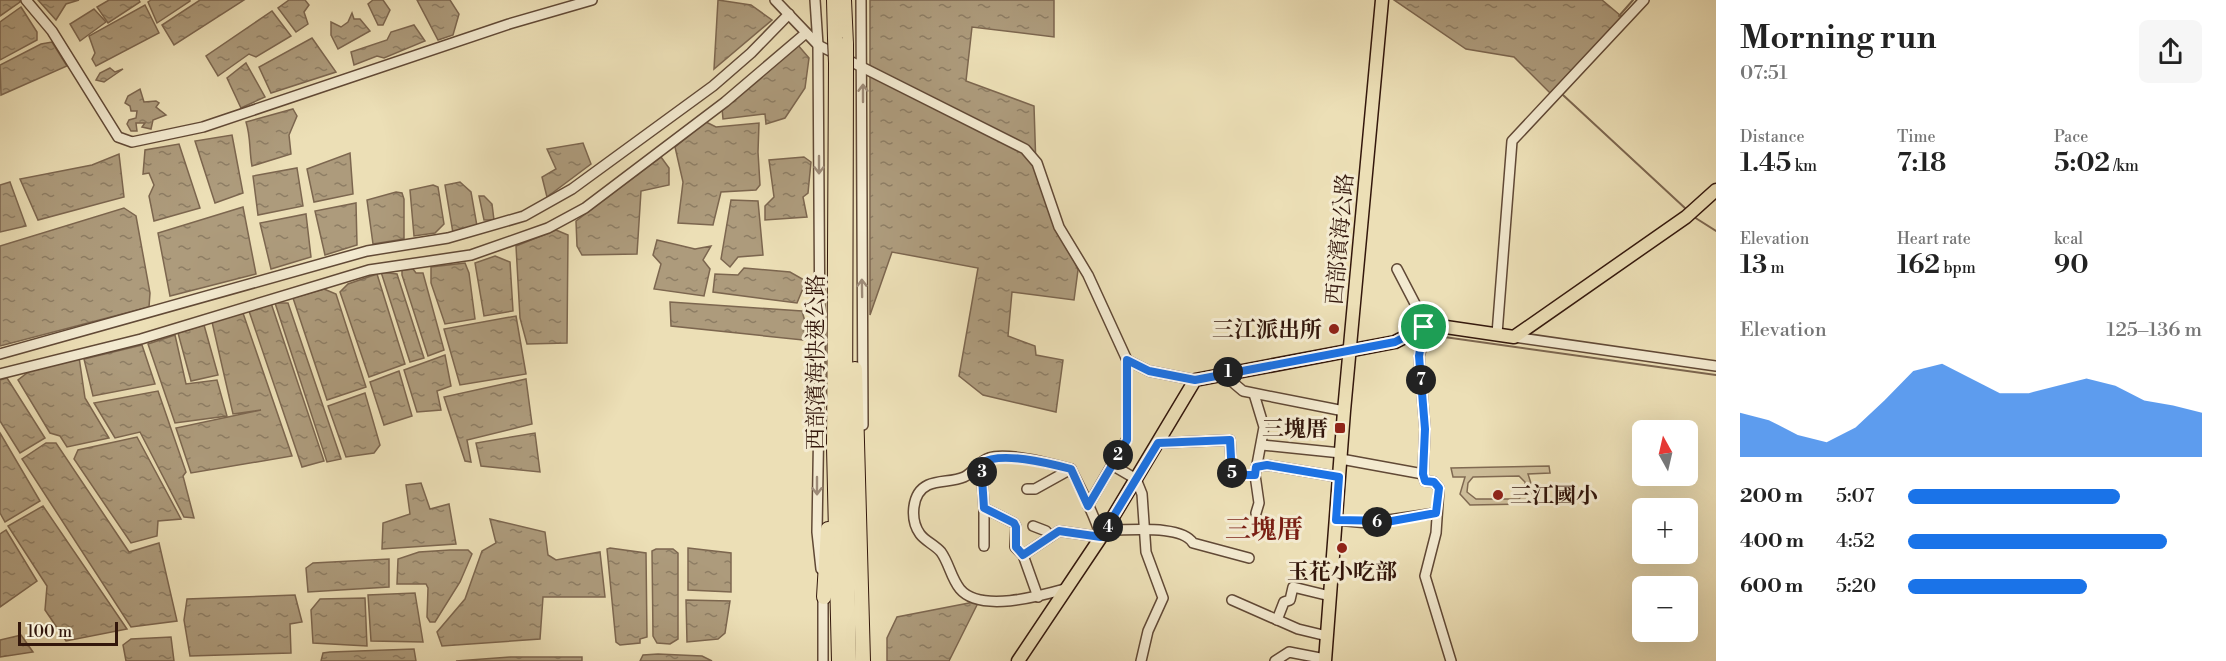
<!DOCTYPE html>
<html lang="en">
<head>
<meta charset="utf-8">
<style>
	:root { --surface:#fff; --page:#f6f6f6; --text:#222; --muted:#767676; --accent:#1a73e8 }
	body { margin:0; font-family:"Libre Bodoni","Noto Serif TC",serif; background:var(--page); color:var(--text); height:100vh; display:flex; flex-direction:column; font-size:22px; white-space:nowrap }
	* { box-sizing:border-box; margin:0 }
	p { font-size:20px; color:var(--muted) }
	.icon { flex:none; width:33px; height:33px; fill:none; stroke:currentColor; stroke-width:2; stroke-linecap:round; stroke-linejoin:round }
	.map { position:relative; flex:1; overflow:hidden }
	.details { display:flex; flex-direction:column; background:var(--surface); width:510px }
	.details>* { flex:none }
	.needle { width:39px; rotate:352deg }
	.buttons { position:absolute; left:1632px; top:420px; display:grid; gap:12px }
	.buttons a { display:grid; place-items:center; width:66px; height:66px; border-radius:9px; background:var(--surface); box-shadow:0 6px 24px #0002; font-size:30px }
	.scale { position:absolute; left:18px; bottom:15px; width:100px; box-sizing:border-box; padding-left:6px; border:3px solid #33170c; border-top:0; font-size:16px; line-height:21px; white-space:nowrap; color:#33170c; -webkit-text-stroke:4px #f3ead0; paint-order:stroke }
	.pin { position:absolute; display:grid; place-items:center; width:51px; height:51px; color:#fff; margin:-26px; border:3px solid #fff; border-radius:50%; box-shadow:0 2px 6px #0007 }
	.km { position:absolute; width:30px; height:30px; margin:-15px; border-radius:50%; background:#222; color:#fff; font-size:16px; line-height:30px; text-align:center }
	.round { display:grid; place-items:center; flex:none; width:63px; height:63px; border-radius:9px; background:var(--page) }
	.head { display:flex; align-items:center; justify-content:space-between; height:102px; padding:0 24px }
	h1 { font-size:33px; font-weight:600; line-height:45px }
	.figures { display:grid; grid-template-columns:repeat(3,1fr); gap:9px; height:102px; padding:6px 24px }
	.figures div { display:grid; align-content:center }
	.figures b { font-size:26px; font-weight:600 }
	.figures small { font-size:16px; font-weight:400 }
	.figures p { font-size:16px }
	.chart { height:168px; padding:12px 24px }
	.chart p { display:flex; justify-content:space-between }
	.chart svg { width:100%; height:108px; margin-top:6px; fill:var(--accent); opacity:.7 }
	ul { padding:0 24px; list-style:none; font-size:20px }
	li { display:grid; grid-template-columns:96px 72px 1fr; align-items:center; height:45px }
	li i { height:15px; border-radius:8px; background:var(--accent) }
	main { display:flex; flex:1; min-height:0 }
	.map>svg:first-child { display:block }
	.grass { fill:#cdbd99; stroke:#806a52; stroke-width:1.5; fill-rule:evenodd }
	.water { fill:url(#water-ripples); stroke:#7c664f; stroke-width:1.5 }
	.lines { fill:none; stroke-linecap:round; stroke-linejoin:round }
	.stream { stroke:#7c664f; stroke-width:2 }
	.minor-casing { stroke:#614936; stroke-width:12 }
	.major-casing { stroke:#33170c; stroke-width:15 }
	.highway-casing { stroke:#33170c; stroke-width:16 }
	.minor { stroke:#f3ead0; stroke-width:9 }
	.major { stroke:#ecdfb6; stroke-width:12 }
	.highway { stroke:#ecdfb6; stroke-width:14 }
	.highway-bridge-casing { stroke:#33170c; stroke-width:16; stroke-linecap:butt }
	.highway-bridge { stroke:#ecdfb6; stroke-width:14 }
	.oneway { stroke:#9d8b78 }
	.route-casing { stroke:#fff; stroke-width:12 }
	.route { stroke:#1a73e8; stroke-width:8 }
	.poi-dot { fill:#8f2418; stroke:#f3ead0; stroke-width:2 }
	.labels { text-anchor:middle; stroke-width:6; stroke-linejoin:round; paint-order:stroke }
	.street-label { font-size:22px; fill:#33170c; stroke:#f3ead0 }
	.poi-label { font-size:22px; font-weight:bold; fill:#33170c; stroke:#f3ead0; text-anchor:end }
	.quarter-label { font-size:26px; font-weight:bold; fill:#7a1f14; stroke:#f3ead0 }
</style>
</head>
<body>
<main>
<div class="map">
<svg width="1716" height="661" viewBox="0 0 1716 661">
	<defs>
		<pattern id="water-ripples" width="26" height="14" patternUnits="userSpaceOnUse" patternTransform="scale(1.5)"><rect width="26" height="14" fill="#ad9b7c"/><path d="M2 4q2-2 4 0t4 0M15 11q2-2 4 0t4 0" fill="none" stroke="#8d7d64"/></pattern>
	</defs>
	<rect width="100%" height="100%" fill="#ecdfb6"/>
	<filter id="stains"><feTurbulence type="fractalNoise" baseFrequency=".00333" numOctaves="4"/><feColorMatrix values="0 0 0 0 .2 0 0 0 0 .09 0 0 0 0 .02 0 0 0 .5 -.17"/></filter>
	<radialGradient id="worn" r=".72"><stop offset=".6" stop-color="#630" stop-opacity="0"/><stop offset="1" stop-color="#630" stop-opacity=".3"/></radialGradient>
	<path class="grass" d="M1549,466L1550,473L1528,474L1533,490L1525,504L1470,505L1460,494L1465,477H1453L1451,468ZM1519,476L1525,482L1526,490L1519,499H1476L1467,492L1468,483L1473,477Z"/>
	<g class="water">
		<path d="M0,0H19L20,2L0,16Z"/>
		<path d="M38,0H79L66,4L56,20Z"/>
		<path d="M109,0H139L140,2L108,23L97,7Z"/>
		<path d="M151,0H190V1L157,23L148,2Z"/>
		<path d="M200,0H244L174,45L162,25Z"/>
		<path d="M289,0H305L309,5L304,12L308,24L296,32L278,8Z"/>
		<path d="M373,0H383L390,10L383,25H378L368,4Z"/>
		<path d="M417,0H450L459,14L453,35L438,40Z"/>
		<path d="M718,0L751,5L772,20L714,69Z"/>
		<path d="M870,0H1054V37L972,27L966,81L1034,106L1036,168L1078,270L1074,300L1012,292L1008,336L1035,346L1036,355L1063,360L1056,412L983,395L959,376L978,268L892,252L870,315Z"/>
		<path d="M1394,0H1602L1627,21L1555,98L1514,57L1466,49Z"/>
		<path d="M145,5L159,33L96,66L92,59L95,53L89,36Z"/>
		<path d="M21,7L37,32V40L0,60V22Z"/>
		<path d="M94,9L106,22L80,41L70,24Z"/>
		<path d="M272,11L291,36L256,57L249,54L218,76L206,56Z"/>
		<path d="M352,13L354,19H360L370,31L338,49L331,35V22L341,27L348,22Z"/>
		<path d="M414,25L425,41L384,58L377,56L354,65L351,52L387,40L391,32Z"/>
		<path d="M312,38L336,72L271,93L259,67Z"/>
		<path d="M52,42L67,66L1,95L0,65L41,44Z"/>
		<path d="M797,44L809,58L805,88L785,118L766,124L765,114L723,119L722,108Z"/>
		<path d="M246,63L265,97L241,108L227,78Z"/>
		<path d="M110,68L115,72L123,69L104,82L96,80L100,73Z"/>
		<path d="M140,89L144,102L156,101L159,103L156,107L166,115L153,120L151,129L142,127L145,123H136L137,131H131L127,124L129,120L136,118L137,111H131L130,106L125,103L128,96Z"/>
		<path d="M293,109L297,116L289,135L291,154L252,166C249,150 251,138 246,122Z"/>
		<path d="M706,122L716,127L759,123L758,152L760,185L756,190L721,192L713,225L678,223L683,182L675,147Z"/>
		<path d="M232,135L243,193L215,203L195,141Z"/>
		<path d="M583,143L591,164L547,197L542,177L556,169L547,149Z"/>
		<path d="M179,144L200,208L154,221L149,196L154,185L149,173L143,174L145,150Z"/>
		<path d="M350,153L353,194L314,202L307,169Z"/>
		<path d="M119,154L124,197L38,220L20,179L92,165Z"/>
		<path d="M661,157L669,168V185L641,191L637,254L582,255L577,246L576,221Z"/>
		<path d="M804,157L811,162L808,193L803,197L807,217L765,220V206L774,197L769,160Z"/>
		<path d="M297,168L303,206L258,215L253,176Z"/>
		<path d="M10,182L26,226L0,232V185Z"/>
		<path d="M460,182L471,192L477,226L453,233L445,185Z"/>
		<path d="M433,185L438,187L444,224L435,233L414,236L410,190Z"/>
		<path d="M396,192L402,193L404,199V239L373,244L367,200Z"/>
		<path d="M479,196H484L492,204L494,220H484Z"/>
		<path d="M731,200L758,201L763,255L738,257L730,267L721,259Z"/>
		<path d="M356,203L357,245L325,255L315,211Z"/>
		<path d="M243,207L256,274L170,296L158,233Z"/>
		<path d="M124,208L136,216L150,293L149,307L0,346V246Z"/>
		<path d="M306,214L311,257L271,269L260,223Z"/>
		<path d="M556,230L568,235L567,343L527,344L520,318L516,246Z"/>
		<path d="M657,240L695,249L711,246L703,260L710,269L704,296L654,289L661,264L653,255Z"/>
		<path d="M495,256L510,262L513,311L484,316L475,263Z"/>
		<path d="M465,263L469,273L475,319L445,324L431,283V267Z"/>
		<path d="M744,268L790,272L806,281L797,303L713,292L715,274L738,275Z"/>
		<path d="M413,269L416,273H423L444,350L428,356L402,275V270Z"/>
		<path d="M381,272L397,274L424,358L410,362Z"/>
		<path d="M377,274L405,364L369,377L340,292L348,284Z"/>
		<path d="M324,289L336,294L366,387L327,400L293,298Z"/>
		<path d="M670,302L802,311L808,332L803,340L671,326Z"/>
		<path d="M271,303L324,461L302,467L249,311Z"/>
		<path d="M275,303H288L341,459L327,462Z"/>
		<path d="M243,313L292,456L191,473L176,428L261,410L233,414L212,322Z"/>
		<path d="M516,316L526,374L460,385L444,329Z"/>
		<path d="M204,325L218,375L191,381L178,333Z"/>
		<path d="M175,335L186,384L217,380L227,416L175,423L148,344Z"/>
		<path d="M142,345L155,384L93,396L84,359Z"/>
		<path d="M445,355L451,386L437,391L441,410L417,412L404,370Z"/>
		<path d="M79,357L85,398L109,438L67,447L60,436L50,433L18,380L31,370Z"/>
		<path d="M399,371L412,416L384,425L370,382Z"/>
		<path d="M7,378L45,438L20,453L0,421V380Z"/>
		<path d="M526,379L532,424L467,440L471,462L465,461L444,397Z"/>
		<path d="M158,391L186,472L183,476L194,518L184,517L140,432L115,438L94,403Z"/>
		<path d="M365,393L380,445L374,453L346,457L328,406Z"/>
		<path d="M0,433L40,501L5,522L0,513Z"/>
		<path d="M535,433L540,472L481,466L476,443Z"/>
		<path d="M137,437L181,519L158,521L157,536L131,543L74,459L78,450Z"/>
		<path d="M46,443H56L129,552L159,543L177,621L131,627L22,459Z"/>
		<path d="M421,483L430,509L449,504L456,544L382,549L383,523L410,514L406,485Z"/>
		<path d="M43,506L127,629L66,641L45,610L47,586L8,526Z"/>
		<path d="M490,519L545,532L548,555L556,560L600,552L605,597H543L540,639L442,646L437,632L465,599L482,551L496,543Z"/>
		<path d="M6,530L37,581L0,607V534Z"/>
		<path d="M610,548L646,553L647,637L640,639V643L620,645L616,642L607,549Z"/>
		<path d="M688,548L731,553V592L688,590Z"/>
		<path d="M656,549H673L678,553V639L670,644L657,643L653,636L652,551Z"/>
		<path d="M450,550H468L472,554L460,582L435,622H430L427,617L428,588L426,584H397L398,559L419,552Z"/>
		<path d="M389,559V587L308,592L306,568L313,563Z"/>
		<path d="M415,593L423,642L371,641L368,595Z"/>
		<path d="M295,595L302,622L290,624L291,653L190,656L184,620L187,599Z"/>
		<path d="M365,598L367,646L313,643L311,610L320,599Z"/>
		<path d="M686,600L730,601L725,633L718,639L687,642Z"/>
		<path d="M979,601L949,661H887V638L897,617Z"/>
		<path d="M21,635L33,652L0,657V640Z"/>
		<path d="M171,637L174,661H126L123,645L131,639Z"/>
		<path d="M414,649L416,661H321L323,653L330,652Z"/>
		<path d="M658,654L702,656L712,661H640L643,655Z"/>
		<path d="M510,657H582V661H456Z"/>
	</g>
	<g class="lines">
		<g class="stream">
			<path d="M1619,16L1633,0"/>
			<path d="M1563,95L1686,209"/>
			<path d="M1694,217L1716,231"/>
			<path d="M1430,335L1716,375"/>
		</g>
		<g class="minor-casing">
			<g id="minor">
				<path d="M26,0L52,31L118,137L132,142L203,127L509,24L592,0"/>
				<path d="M775,0L818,45L1025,149L1037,163L1059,227L1088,275L1127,360L1149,371L1195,380"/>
				<path d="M815,0L818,45L820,350L817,532L821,569"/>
				<path d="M861,0L863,425"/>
				<path d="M1397,269L1423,319L1424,340L1419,356L1425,429L1423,474L1425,481L1434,482L1439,488L1436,533L1425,576L1451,661"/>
				<path d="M1497,334L1512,141L1644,0"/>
				<path d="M1514,337L1716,366"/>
				<path d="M0,354L367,251L448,238L524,216L572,189L713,86L751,53L789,14"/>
				<path d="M1226,373L1230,380L1243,391L1344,411"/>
				<path d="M0,374L141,339L369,270L471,255L548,228L585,208L725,102L806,33"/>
				<path d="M1254,394L1264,427L1255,475L1259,503L1256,513"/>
				<path d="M1158,443L1230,440L1232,475H1255"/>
				<path d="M1262,445L1341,453"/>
				<path d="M1341,459L1423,474"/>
				<path d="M981,463L984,508L1014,523L1016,527L1015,547L1023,555L1038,597"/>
				<path d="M1112,465L1136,479L1142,494L1146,552L1163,598L1148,631L1141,661"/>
				<path d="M1256,467L1267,465L1339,477"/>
				<path d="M1027,489H1035L1071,469"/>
				<path d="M1088,506L1127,439V360"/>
				<path d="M1336,520L1368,523L1436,513"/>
				<path d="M1033,526L1046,531L1050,537"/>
				<path d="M1105,530C1127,531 1181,524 1193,543L1249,558"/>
				<path d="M984,546V508"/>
				<path d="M1023,555L1059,531L1101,537C1094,513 1082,492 1071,469C1053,464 1006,452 989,458C979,461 973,473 964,477C953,482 939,480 928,485C911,493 910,520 920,534C925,541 935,545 941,552C949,563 951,578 960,589C980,613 1040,596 1065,589"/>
				<path d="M1232,600L1298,629L1327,636"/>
				<path d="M1277,620L1284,602L1290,600L1293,587L1330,596"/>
				<path d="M823,661V591"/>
				<path d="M1275,661L1289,652L1325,659"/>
			</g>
		</g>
		<g class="major-casing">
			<g id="major">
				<path d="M1018,661L1101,537L1195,380L1395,342L1424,327L1439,326L1514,337L1686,217L1716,190"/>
				<path d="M1325,661L1344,411L1382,0"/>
			</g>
		</g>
		<g class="highway-casing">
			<g id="highway">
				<path d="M834,0L835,38"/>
				<path d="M844,0L846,44"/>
				<path d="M836,63L834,447L839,661"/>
				<path d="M846,69L845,446L849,661"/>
				<path d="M855,369L863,661"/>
				<path d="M824,597L828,529"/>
			</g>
		</g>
		<use href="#minor" class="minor"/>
		<use href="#major" class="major"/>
		<use href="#highway" class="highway"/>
		<g class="highway-bridge-casing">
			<g id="highway-bridge">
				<path d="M835,38L836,63"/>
				<path d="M846,44V69"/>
			</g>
		</g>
		<use href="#highway-bridge" class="highway-bridge"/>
	</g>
	<defs><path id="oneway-shaft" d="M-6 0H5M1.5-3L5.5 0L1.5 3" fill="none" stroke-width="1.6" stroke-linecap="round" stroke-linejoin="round" transform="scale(1.5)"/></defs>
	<g class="oneway">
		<use href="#oneway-shaft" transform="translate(863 93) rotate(-90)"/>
		<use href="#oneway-shaft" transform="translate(819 165) rotate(90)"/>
		<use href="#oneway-shaft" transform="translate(862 288) rotate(-91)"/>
		<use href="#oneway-shaft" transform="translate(817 486) rotate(90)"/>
	</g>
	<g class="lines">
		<g class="route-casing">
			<path id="route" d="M1424,327L1419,356L1425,429L1423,474L1425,481L1434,482L1439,488L1436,513L1392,521L1336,520L1339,477L1267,465L1256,467L1255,475H1232L1230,440L1158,443L1101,537L1059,531L1023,555L1016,547V527L1014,523L984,508L981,463C1001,451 1048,463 1071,469L1088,506L1127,440V360L1149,371L1195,380L1395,342Z"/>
		</g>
		<use href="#route" class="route"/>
	</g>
	<g class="poi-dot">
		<circle cx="1334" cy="329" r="6"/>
		<rect x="1334" y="422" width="12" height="12" rx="3"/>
		<circle cx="1498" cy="495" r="6"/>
		<circle cx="1342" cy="548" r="6"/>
	</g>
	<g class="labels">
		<g class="street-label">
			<text transform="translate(1339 239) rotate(-85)" y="8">西部濱海公路</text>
			<text transform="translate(815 362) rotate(-90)" y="8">西部濱海快速公路</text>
		</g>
		<g class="poi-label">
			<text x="1322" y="337">三江派出所</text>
			<text x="1328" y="436">三塊厝</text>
			<text x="1510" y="503" text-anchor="start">三江國小</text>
			<text x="1342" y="579" text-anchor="middle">玉花小吃部</text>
		</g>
		<g class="quarter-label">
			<text x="1264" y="538">三塊厝</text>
		</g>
	</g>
	<rect width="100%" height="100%" filter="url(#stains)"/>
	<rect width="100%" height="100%" fill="url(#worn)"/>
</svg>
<div class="buttons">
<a><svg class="needle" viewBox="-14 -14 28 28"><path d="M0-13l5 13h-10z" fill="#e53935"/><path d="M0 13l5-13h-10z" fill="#767676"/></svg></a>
<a>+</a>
<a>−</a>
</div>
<div class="scale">100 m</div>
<div class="pin" style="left:1424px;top:327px;background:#1e9e55"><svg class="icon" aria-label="arrive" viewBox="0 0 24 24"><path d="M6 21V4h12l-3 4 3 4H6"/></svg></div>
<b class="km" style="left:1228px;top:372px">1</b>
<b class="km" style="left:1118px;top:455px">2</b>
<b class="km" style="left:982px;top:472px">3</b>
<b class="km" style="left:1108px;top:527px">4</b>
<b class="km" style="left:1232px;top:473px">5</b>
<b class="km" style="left:1377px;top:522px">6</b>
<b class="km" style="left:1421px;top:380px">7</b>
</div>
<section class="details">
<div class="head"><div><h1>Morning run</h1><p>07:51</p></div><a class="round"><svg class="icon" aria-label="share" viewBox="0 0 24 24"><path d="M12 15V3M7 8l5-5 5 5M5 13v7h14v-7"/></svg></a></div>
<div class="figures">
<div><p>Distance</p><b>1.45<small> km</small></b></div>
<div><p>Time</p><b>7:18</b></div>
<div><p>Pace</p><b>5:02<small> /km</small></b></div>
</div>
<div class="figures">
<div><p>Elevation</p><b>13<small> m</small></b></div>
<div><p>Heart rate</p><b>162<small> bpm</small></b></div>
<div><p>kcal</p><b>90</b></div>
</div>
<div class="chart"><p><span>Elevation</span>125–136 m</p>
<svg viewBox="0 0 160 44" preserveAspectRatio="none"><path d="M0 44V26L10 29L20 35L30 38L40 32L50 21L60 9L70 6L80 12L90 18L100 18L110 15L120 12L130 15L140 21L150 23L160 26V44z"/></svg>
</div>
<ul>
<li><b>200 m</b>5:07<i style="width:72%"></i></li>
<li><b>400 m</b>4:52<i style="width:88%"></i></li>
<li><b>600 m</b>5:20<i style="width:61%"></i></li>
</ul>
</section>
</main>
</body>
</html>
